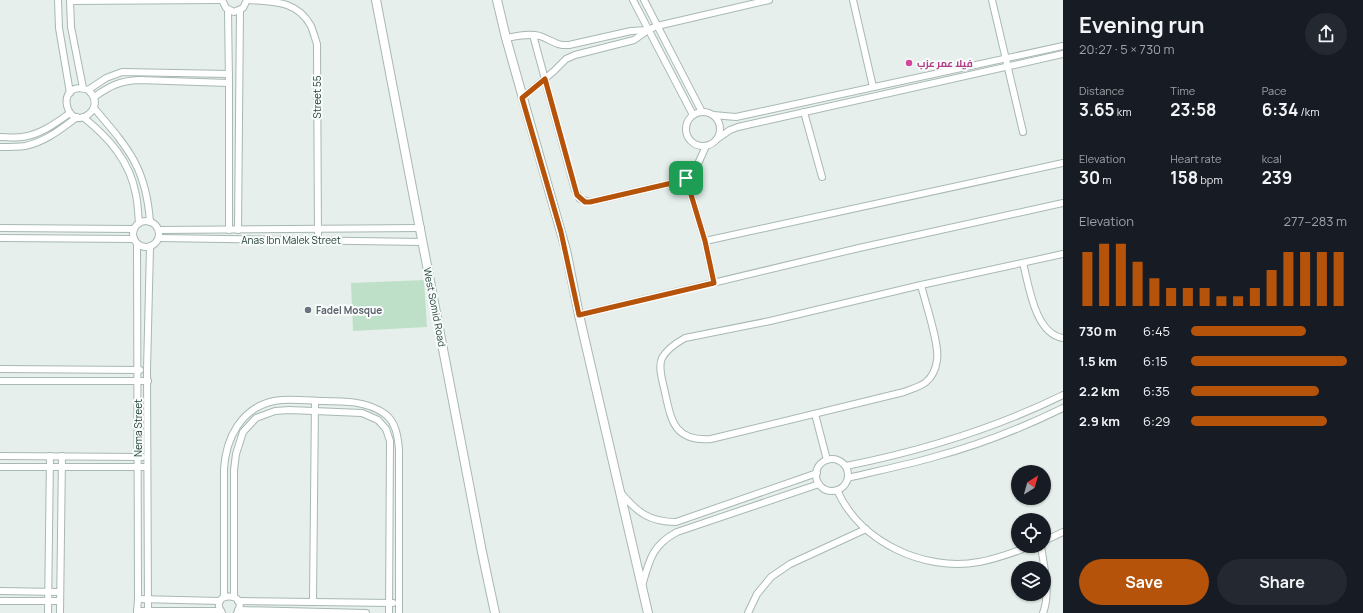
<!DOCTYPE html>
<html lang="en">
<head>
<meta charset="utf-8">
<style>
	:root { --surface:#171b24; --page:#242831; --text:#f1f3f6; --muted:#9ea1a6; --accent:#b45309 }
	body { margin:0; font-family:Manrope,Cairo,sans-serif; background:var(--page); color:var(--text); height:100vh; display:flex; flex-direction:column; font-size:15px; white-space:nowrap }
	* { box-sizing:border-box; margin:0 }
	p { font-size:13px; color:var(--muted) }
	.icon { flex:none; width:22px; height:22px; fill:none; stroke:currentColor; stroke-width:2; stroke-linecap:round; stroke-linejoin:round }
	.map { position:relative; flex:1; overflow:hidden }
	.panel { display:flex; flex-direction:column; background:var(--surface); width:300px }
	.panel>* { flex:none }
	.needle { width:26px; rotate:37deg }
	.fabs { position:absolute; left:1011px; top:465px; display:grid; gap:8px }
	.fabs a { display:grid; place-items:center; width:40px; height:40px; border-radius:50%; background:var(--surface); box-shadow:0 1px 3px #0004; font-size:20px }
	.pin { position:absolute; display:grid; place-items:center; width:34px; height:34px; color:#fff; margin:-17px; border-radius:8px; box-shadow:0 2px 6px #0006 }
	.round { display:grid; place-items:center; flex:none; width:42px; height:42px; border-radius:21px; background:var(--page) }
	.overview { display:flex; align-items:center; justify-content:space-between; height:68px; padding:0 16px }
	h1 { font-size:22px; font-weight:700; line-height:30px }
	.metrics { display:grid; grid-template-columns:repeat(3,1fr); gap:6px; height:68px; padding:4px 16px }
	.metrics div { display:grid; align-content:center }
	.metrics b { font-size:17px; font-weight:700 }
	.metrics small { font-size:11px; font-weight:400 }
	.metrics p { font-size:11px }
	.chart { height:112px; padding:8px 16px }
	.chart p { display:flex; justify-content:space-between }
	.chart svg { width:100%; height:72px; margin-top:4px; stroke:var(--accent); stroke-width:6 }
	.primary-button { display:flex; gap:8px; margin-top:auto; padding:8px 16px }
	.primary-button a { flex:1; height:46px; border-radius:24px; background:var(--accent); color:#fff; font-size:16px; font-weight:700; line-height:46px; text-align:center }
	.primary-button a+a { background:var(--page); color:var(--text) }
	ul { padding:0 16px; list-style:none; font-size:13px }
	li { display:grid; grid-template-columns:64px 48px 1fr; align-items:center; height:30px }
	li i { height:10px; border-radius:5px; background:var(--accent) }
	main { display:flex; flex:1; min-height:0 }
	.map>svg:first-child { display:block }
	.green { fill:#bfe0c8 }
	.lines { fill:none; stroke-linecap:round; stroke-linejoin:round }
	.minor-casing { stroke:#a8b8b2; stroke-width:8 }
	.tertiary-casing { stroke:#a8b8b2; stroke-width:10 }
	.minor { stroke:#fff; stroke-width:6 }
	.tertiary { stroke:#fff; stroke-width:8 }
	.route-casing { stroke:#fff; stroke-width:8 }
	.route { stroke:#b45309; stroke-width:5 }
	.hotel-dot { fill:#d1479c; stroke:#f7fbf9; stroke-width:1.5 }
	.worship-dot { fill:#6b7280; stroke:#f7fbf9; stroke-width:1.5 }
	.labels { text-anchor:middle; stroke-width:4; stroke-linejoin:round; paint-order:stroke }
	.hotel-label { font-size:10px; font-weight:bold; fill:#b23c85; stroke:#f7fbf9; text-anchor:start }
	.street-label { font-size:10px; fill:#24423a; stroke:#f7fbf9 }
	.worship-label { font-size:10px; font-weight:bold; fill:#5b616d; stroke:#f7fbf9; text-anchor:start }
</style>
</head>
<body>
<main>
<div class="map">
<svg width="1063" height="613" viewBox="0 0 1063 613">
	<rect width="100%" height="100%" fill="#e6efeb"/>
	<path class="green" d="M424,280L427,327L353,331L351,283Z"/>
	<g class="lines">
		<g class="minor-casing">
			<g id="minor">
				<path d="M58,0L59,28L70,93"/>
				<path d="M70,0L71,27L83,88"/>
				<path d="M222,0L226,8L234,12L243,8L247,0"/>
				<path d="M248,0C273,2 297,0 311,26C313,31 315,38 317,44L318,240"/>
				<path d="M633,0L693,115"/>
				<path d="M644,0L702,112"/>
				<path d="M853,0L873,87"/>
				<path d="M992,0L1023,132"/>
				<path d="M71,1L222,0"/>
				<path d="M228,10L229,83V230"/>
				<path d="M533,35L575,190L580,199L590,202L672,183L686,178L692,174L697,166L706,146"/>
				<path d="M506,38C517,36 529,33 540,36C552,40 556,46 569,45L631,31L648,30"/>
				<path d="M88,90C95,96 97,103 92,111C67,138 52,78 88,90L106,78L122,72L229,74"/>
				<path d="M94,97C110,86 119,81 139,80L229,83"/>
				<path d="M522,98L554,71L566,59L575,55L634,40L648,30L657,26L769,0"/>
				<path d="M94,108C128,148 146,167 150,222"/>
				<circle cx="703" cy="129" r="17"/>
				<path d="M804,112L822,177"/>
				<path d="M713,115L736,117L1063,46"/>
				<path d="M83,117C109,138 130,161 136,195C138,204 138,214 139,223"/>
				<path d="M0,137C7,137 15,138 22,137C40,135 56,123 70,113"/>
				<path d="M717,139L730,130L738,127L1063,54"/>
				<path d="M0,147C8,147 17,147 25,146C45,142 61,129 77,117"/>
				<path d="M686,178L705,241L714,283"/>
				<circle cx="146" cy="234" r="13"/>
				<path d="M0,228L134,229"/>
				<path d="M159,230L421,228"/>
				<path d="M238,230L240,10"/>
				<path d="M0,238L134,239"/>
				<path d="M159,238L423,242"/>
				<path d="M705,241L1063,163"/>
				<path d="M1023,263C1029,286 1035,334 1063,338"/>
				<path d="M921,285C925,302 940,345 937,360C936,368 932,377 926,382C920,387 911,389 904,392L711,439C672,442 671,418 664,388C662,379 658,367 662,358C667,349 676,343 685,338L770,321L921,285L1063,254"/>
				<path d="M579,315L859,248L1063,203"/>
				<path d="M0,369L140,370"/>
				<path d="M0,381H148"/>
				<path d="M815,414L827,460"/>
				<path d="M0,456L142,457"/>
				<circle cx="832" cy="475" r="16"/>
				<path d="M846,466C921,451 994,429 1063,395"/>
				<path d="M0,467H147"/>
				<path d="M848,478C877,471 906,465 934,457C979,445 1022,428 1063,408"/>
				<path d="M837,490C860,542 924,572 979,562C997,559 1014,552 1031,546"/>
				<path d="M621,493C637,512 649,522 676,522L817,473"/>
				<path d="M1044,541L1063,532"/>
				<path d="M1041,546C1044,568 1051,591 1043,613"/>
				<path d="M642,586C649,561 652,545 677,532L819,484"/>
				<path d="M0,591L60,592"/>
				<path d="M224,597V469C226,438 241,408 274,401C290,398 307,401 323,401C344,401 367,401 385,414C396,422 398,437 399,450V613"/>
				<path d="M234,597V470L236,454L243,432L256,418L275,411L289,410L362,413L378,420L386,429L390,441L389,613"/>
				<path d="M138,599L220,601"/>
				<path d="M0,601H60"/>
				<path d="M238,601L393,603"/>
				<path d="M313,602L315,401"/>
				<path d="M238,610L366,613"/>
				<path d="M137,611H221"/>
				<path d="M48,613L50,456"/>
				<path d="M60,613L62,456"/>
				<path d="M137,613L138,599L137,244"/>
				<path d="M148,613L147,370L150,247"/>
				<path d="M222,613C207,591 251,591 237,613"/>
				<path d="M748,613L757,594L771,577L790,564L866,529"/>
			</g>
		</g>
		<g class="tertiary-casing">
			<g id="tertiary">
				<path d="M376,0L482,552L495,613"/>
				<path d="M497,0L506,38L566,250L579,315L648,613"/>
			</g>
		</g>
		<use href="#minor" class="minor"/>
		<use href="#tertiary" class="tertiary"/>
	</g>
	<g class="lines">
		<g class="route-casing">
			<path id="route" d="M545,79L577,195L585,202H590L672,183L686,178L705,241L714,283L579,315L561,232L522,98Z"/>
		</g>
		<use href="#route" class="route"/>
	</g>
	<circle class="hotel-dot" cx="909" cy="63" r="4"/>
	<circle class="worship-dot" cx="308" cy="310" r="4"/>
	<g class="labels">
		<g class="hotel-label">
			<text x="917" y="67">فيلا عمر عزب</text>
		</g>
		<g class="street-label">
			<text transform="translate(317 97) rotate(-90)" y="4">Street 55</text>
			<text x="291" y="244">Anas Ibn Malek Street</text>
			<text transform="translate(435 307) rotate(79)" y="4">West Somid Road</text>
			<text transform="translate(138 428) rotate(-90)" y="4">Nema Street</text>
		</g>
		<g class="worship-label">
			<text x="316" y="314">Fadel Mosque</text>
		</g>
	</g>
</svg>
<div class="fabs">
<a><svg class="needle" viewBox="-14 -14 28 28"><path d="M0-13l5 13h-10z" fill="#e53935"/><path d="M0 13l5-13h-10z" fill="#9ea1a6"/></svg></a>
<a><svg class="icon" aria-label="locate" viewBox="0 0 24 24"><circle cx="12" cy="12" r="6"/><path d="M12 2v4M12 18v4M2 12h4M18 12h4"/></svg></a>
<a><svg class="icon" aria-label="layers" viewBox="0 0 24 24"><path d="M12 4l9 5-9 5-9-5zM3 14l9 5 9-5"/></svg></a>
</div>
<div class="pin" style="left:686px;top:178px;background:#1e9e55"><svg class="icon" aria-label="arrive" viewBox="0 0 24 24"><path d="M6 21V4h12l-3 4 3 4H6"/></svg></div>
</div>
<section class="panel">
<div class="overview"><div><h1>Evening run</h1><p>20:27 · 5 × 730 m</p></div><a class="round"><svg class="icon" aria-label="share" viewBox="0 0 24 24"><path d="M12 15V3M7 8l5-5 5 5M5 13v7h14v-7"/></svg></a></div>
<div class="metrics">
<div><p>Distance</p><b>3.65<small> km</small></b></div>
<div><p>Time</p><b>23:58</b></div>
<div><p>Pace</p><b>6:34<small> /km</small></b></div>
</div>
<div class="metrics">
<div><p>Elevation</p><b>30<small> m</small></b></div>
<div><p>Heart rate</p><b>158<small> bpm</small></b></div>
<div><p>kcal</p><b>239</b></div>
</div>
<div class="chart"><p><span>Elevation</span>277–283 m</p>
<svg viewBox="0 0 160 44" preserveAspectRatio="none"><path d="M5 44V11M15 44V6M25 44V6M35 44V17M45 44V27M55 44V33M65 44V33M75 44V33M85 44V38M95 44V38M105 44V33M115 44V22M125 44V11M135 44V11M145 44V11M155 44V11"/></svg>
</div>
<ul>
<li><b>730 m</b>6:45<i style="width:74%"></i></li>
<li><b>1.5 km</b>6:15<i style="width:100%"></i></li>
<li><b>2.2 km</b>6:35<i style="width:82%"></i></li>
<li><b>2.9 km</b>6:29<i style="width:87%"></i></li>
</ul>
<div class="primary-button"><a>Save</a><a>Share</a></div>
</section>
</main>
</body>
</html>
